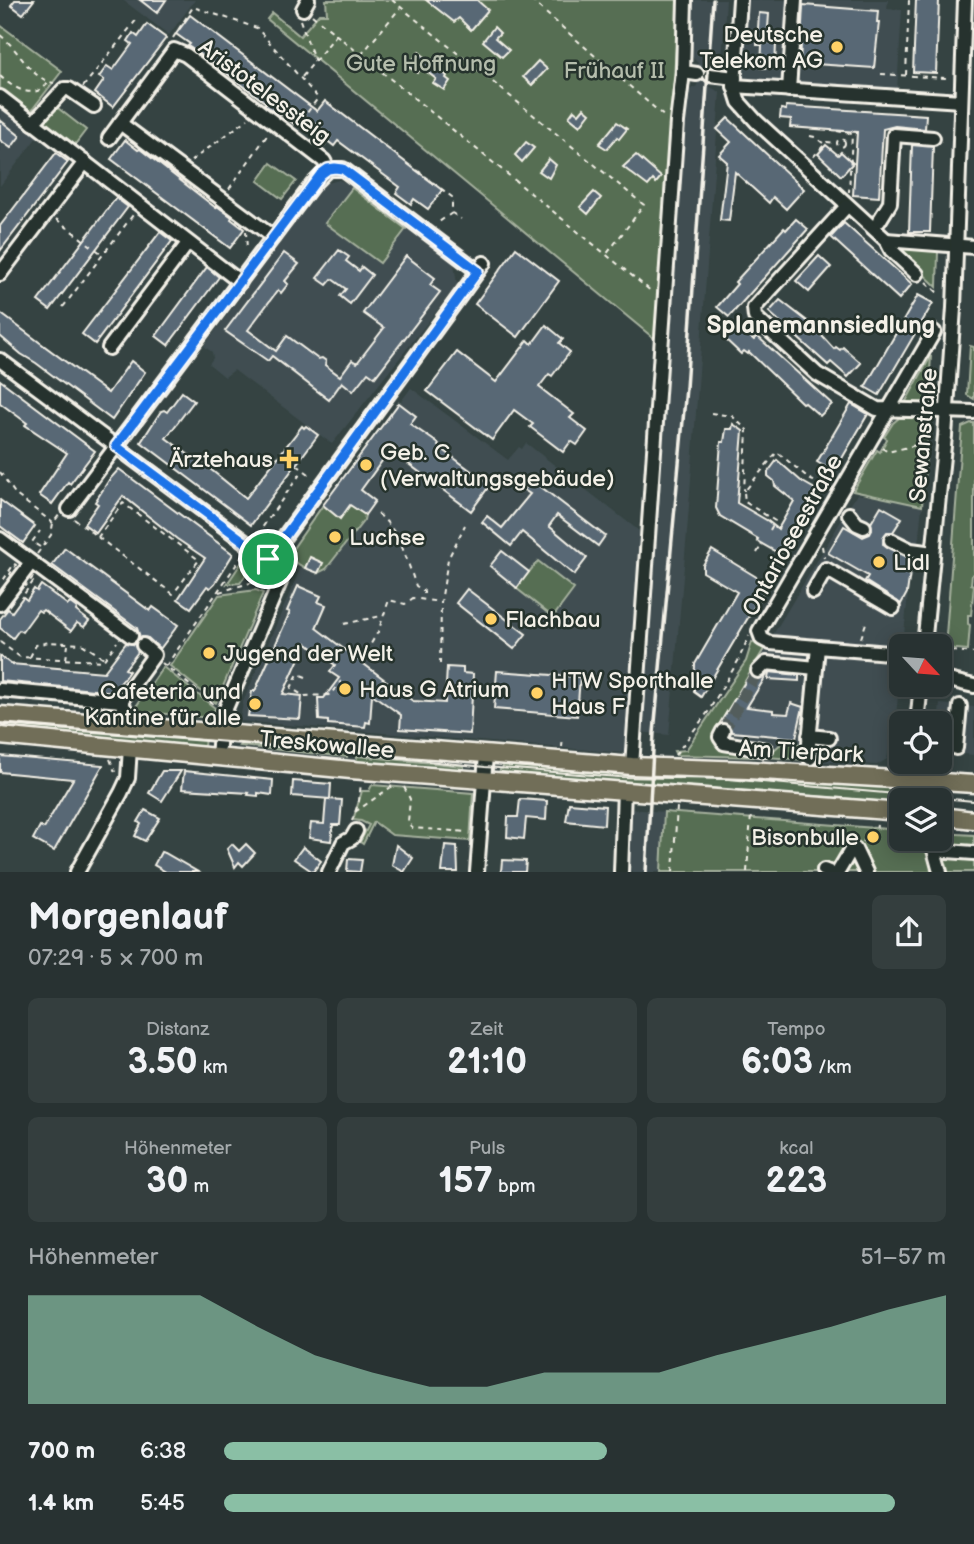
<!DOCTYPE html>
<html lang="de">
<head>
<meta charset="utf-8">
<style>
	:root { --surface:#283232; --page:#343e3e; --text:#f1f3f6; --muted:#a5aaac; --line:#444d4d; --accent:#8abfa5 }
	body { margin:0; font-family:"Balsamiq Sans",sans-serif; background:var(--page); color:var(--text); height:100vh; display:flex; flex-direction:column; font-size:26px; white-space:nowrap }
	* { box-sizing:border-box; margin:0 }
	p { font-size:23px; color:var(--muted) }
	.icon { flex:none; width:38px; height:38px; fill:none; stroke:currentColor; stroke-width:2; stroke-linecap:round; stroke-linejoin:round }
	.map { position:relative; height:872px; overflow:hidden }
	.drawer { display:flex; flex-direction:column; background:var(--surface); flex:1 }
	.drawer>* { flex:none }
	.needle { width:46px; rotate:116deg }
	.buttons { position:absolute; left:889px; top:634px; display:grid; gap:14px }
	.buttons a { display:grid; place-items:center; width:63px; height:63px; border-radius:10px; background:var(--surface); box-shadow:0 4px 18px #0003,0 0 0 2px var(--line); font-size:35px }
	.pin { position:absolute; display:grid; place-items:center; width:60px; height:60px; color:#fff; margin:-30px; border:4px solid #fff; border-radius:50%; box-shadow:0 2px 7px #0007 }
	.round { display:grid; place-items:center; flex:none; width:74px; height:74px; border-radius:10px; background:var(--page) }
	.headline { display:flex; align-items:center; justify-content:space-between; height:119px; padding:0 28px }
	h1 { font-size:38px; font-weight:600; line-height:52px }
	.stats { display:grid; grid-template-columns:repeat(3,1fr); gap:10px; height:119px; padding:7px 28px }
	.stats div { display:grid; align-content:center; border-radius:10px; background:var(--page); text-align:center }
	.stats b { font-size:35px; font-weight:600 }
	.stats small { font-size:19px; font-weight:400 }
	.stats p { font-size:19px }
	.chart { height:196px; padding:14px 28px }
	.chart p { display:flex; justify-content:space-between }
	.chart svg { width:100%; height:126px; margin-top:7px; fill:var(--accent); opacity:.7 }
	ul { padding:0 28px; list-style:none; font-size:23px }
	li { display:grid; grid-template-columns:112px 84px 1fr; align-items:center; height:52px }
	li i { height:18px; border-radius:9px; background:var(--accent) }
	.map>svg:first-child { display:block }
	.built { fill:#404e51 }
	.green { fill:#566e52; stroke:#a5b09d; stroke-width:2 }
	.building { fill:#586874; stroke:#f4f1e8; stroke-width:2 }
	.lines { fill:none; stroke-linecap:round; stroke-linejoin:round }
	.minor-tunnel { stroke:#525d5b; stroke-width:12; stroke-dasharray:12 6; stroke-linecap:butt }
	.minor-casing { stroke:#f4f1e8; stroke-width:18 }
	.major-casing { stroke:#f4f1e8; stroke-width:21 }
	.path { stroke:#f4f1e8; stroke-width:2; stroke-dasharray:5 5; stroke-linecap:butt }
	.minor { stroke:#26332d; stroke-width:12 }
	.major { stroke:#716e59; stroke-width:16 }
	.tram { stroke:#f4f1e8; stroke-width:2 }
	.rail { stroke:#f4f1e8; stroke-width:3.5 }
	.route-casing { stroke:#fff; stroke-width:14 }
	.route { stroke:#1a73e8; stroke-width:9 }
	.poi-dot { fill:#ffd166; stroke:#26332d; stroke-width:2.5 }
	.labels { text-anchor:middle; stroke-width:5; stroke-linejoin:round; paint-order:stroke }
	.poi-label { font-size:23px; fill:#f4f1e8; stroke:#26332d; text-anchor:start }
	.park-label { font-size:23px; fill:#b5bdac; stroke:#26332d }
	.street-label { font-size:23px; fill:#f4f1e8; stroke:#26332d }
	.neighbourhood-label { font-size:24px; font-weight:bold; fill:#f4f1e8; stroke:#26332d }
</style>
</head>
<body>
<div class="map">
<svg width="974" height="872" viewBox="0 0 974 872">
	<rect width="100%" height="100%" fill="#354342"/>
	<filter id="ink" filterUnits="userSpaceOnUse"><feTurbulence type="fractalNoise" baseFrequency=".0143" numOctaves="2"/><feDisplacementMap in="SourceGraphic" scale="14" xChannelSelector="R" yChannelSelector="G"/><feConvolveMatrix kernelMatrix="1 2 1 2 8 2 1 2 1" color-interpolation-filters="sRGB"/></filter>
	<g filter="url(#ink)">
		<g class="built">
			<path d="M123,0H195L169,35Z"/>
			<path d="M692,0H726L722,60L711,65L710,87L720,92L687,532L669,735L640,732L670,337L685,92L697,86L698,63L688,53Z"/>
			<path d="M745,0H888L887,9L902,10L897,89L810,83V87L744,81L741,77Z"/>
			<path d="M0,104L40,133L0,186Z"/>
			<path d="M339,180L347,183L454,264L457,285L332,444L234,370L225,377L209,364L213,358L212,352L204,346L324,184Z"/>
			<path d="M411,388L508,460L519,447L522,449L526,443L643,534L629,735L624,753L240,721L243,702L301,567L287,557L323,505Z"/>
			<path d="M857,494L922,506L919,536L909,583L896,716L887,759L877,765L753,757L728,749L717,742L716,730Z"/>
			<path d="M940,704L974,707V755L940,751L938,723Z"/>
			<path d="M631,809L664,812L661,872H627Z"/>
		</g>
		<g class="green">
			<path d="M326,0H679L657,341L267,19L272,13L300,36L319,14H327Z"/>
			<path d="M0,25L62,71L31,111L0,88Z"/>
			<path d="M54,105L86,130L73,147L41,123Z"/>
			<path d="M271,163L296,181L282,199L258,181Z"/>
			<path d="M352,188L406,229L380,263L325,223Z"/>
			<path d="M896,248L938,251L937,287Z"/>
			<path d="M970,346L974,347V399L967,395Z"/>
			<path d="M931,356L928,402L905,403Z"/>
			<path d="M899,418H923L928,429L922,506L853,491L877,450L880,452L887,439L884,437L893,423Z"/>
			<path d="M971,423H974V574L972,575L971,584L974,585L971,615H968V624L970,625L968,650L945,648L962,427Z"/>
			<path d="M323,505L340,518L350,505L365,515L364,520L326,569L318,573L322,563L310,558L305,568L287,557Z"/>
			<path d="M246,556L264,568L260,573L251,568L240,583L227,584Z"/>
			<path d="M538,561L574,589L553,617L516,588Z"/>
			<path d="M256,590L263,593L216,703L170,666L219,595Z"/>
			<path d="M752,642L764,649L716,730L717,742L758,752L753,757L676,755L674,751L686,750L746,661Z"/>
			<path d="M163,667L215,708L211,718L133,711Z"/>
			<path d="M0,720L205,737L204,747L0,731Z"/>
			<path d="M245,740L346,747L347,757L240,746Z"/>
			<path d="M783,742L800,744L805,760L766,757Z"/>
			<path d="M357,756L464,766V769H461V772L356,765Z"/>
			<path d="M503,765L599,773L750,774L892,787L890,802C760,791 629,785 499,775L500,769H502Z"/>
			<path d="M372,785L473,793L470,841L392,835L374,822L363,844L360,842L369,825L361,821L353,820L362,791H369Z"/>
			<path d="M664,812L901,830V838H940V833L974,835V872H661Z"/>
		</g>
		<g class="building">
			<path d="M15,0H34L23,14L11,5Z"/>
			<path d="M140,0H166L157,13Z"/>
			<path d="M426,0H477L488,10L471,30L459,18L454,22Z"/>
			<path d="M916,0H939L936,73L913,72Z"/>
			<path d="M803,5L878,11L877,22H879L874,68L800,63Z"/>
			<path d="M759,13L769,14L767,42L776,43L775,68H761L762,45H757Z"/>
			<path d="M190,15L317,111L325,101L442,190L428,209L414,199L411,204L396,193L400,187L338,141L334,146L320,135L324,130L302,114L294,124L281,114L279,116L264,104L266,103L204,56L203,57L188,46L190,44L176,34Z"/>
			<path d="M147,24L166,38L113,107L95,93L104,80L99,77L107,66L113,70L132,44L128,41L133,33L138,37Z"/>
			<path d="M494,27L500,33L495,38L509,50L502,57L483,41Z"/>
			<path d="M419,52L447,76L446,78L450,81L444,90L433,83L436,79L422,68L417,73L408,66Z"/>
			<path d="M538,61L547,69L532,85L523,77Z"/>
			<path d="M786,106L926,115L925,129L895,126L883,129L879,197L853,195L857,132L790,127L791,119L780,118L781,109L786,110Z"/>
			<path d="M584,108L590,113L580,126L569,117L574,110L579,114Z"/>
			<path d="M728,118L804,189L786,209L773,197L769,203L735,172L729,221L720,220L727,162L719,155L731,142L717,129Z"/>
			<path d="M0,120L20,136L11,148L0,140Z"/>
			<path d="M617,122L627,129L619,139L617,137L607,149L599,144Z"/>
			<path d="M125,140L138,150L140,149L216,208L217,206L232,217L231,219L244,229L230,248L111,159Z"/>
			<path d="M526,142L534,148L522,162L515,155Z"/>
			<path d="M826,145L838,155L841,152L853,163L841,176L818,154Z"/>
			<path d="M912,145L933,147L930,232H909Z"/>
			<path d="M56,153L68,162L0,251V226Z"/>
			<path d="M636,155L661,177L656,183L653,180L648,186L623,167Z"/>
			<path d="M549,159L556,165L549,178L539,171Z"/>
			<path d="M594,192L601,198L588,214L580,207Z"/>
			<path d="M116,198L128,207L50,310L38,301Z"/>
			<path d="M796,219L808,229L729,317L717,307L737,284L735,282L784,228L786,230Z"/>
			<path d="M844,223L912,284L899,299L831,237Z"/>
			<path d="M160,232L172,241L95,344L82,334Z"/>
			<path d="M516,248L559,281L518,337L475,304Z"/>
			<path d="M339,250L349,257L346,261L359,271L362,267L372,275L350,304L340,296L346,289L332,279L327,285L317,278Z"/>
			<path d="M284,253L299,264L285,281L288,284L281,293L278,290L248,330L276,351L287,336L318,359L322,358L326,361L325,365L340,376L352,360L357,363L384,328L363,313L406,256L435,278L430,285L440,292L375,377L368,372L353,391L342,382L329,400L272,356L268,361L225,331Z"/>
			<path d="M819,256L831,267L809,292L796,281Z"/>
			<path d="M207,267L219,277L168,345L156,336Z"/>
			<path d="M918,295L933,303L879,395L865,387Z"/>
			<path d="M780,300L811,324L834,349L836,347L840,350L843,347L861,363L848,377L831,362L828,365L769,312Z"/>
			<path d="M0,313L108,393L131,361L145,372L112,420L36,363L21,354L0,336Z"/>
			<path d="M736,324L754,340L757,336L832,404L820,416L804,402L802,403L749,352L748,354L744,351L741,354L724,338Z"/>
			<path d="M546,325L563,339L559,343L570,352L552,376L549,374L539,387L574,414L570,418L587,431L577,445L571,441L563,452L530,427L533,424L514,410L492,440L427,391L457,352L496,382L528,340L532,344Z"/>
			<path d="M0,380L95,451L70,484L68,482L52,504L39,495L67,453L25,425L27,423L0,403Z"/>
			<path d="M182,392L194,401L166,438L193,458L194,456L246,498L302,426L304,428L306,426L318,435L251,525L141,442L161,411L164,410L167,412Z"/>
			<path d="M399,403L416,416L410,424L439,444L438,446L490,485L471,511L390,450L361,490L375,501L365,515L350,505L340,519L323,505Z"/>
			<path d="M851,404L868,414L834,472L817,462Z"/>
			<path d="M733,424L743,431L737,503L768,521L778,529L794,501L775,486L774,481L768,476V472L777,460L801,481L822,493L787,553L782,550L780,554L757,541L758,539L720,516L716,508L721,442H724L726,429H732Z"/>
			<path d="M119,469L233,554L215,583L210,588L207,586L191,608L178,599L205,558L177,539L123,496L96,533L84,524L98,504L95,502L109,480Z"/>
			<path d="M532,480L605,536L598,546L557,515L549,526L587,558L574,575L522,532L511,546L482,522L487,516L502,528L530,494L524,490Z"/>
			<path d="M0,500L35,526L23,543L0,526Z"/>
			<path d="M881,506L902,518L893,532H887L884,536L883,544L912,559L907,593L901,604L865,581L868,576L828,553L844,526L863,537L870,534L872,530L871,523Z"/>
			<path d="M65,548L150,611L153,607L178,625L160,649L148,638L140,637L137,628L52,565Z"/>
			<path d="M712,550L768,584L701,697L694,692L695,664L737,592L703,572V565Z"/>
			<path d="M502,551L529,572L517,588L490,566Z"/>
			<path d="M310,557L323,563L318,573L305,568Z"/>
			<path d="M41,585L68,605L70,603L77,608L76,611L89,621L84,627L77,623L71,631L43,610L41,612L38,610L22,632L19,630L13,638L0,628V619L8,609L12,612L23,597L27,600L34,589L37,591Z"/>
			<path d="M298,586L321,596L318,602L326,605L316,628L413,701L445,703L447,667L463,668V673L473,674L470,734L400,729L401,715L372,694L370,723L366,722L365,727L328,724V721L319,720L318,698H324L339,678L330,672L335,665L306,643L283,694L302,696L300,719L248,716L252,691H255L290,612L287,611Z"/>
			<path d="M467,589L526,634L514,649L456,603Z"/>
			<path d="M126,643L134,644L138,652L125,669L129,671L114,692L0,681V656L11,664L104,672Z"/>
			<path d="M497,671L580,677L577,716L494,709Z"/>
			<path d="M769,672L799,675V681L768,679Z"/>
			<path d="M750,674L756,680L766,676L747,707L773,710V713L788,714L791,703L803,707L796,738L732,732L727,724L720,723Z"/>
			<path d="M0,756L103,765L54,851L33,839L40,826L44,828L73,779L0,772Z"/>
			<path d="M162,771H181L162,801L149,793Z"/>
			<path d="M184,771L273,780L272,795L258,793V796L248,795L249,793L182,789Z"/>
			<path d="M293,781L331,784L330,799L292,796Z"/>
			<path d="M326,799L342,800L340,825H333L331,841L309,838L311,823L324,824Z"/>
			<path d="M520,799L547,801L546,820L526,818L524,839L507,837L508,817H518Z"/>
			<path d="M569,803L605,806L604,825L566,821Z"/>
			<path d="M145,810L160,818L145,841L135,836L141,824L138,822Z"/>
			<path d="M232,844L239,851L246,844L255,853L243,866L239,862L235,867L227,849Z"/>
			<path d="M396,845L413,858L404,872L392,865Z"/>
			<path d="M445,845L457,846L458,872H442Z"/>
			<path d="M303,847L321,861L313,872L294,859Z"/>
			<path d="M161,852L165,853L198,872H166L154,865Z"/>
			<path d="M348,859L362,860L360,872L347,871Z"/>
			<path d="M502,860L526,861L525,872H501Z"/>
		</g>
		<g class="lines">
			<path class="minor-tunnel" d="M723,731L758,671"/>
			<g class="minor-casing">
				<g id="minor">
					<path d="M740,0L734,86L739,102L756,121L886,240L891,250L917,274"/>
					<path d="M303,9L308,0"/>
					<path d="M683,72L697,74"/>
					<path d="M710,75L735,78"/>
					<path d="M734,86L961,101"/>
					<path d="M789,90L795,0"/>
					<path d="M0,97L240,282"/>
					<path d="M33,123L64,89H69L94,106"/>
					<path d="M120,123L273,237"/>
					<path d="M109,138L174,50L186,55L324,161L328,169"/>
					<path d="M847,206L754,308L755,317L817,374L877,409L974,412"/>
					<path d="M879,221L890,203L894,135L933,138"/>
					<path d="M886,240L974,247"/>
					<path d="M0,274L85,162"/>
					<path d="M109,348L188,243"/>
					<path d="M0,360L268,559L280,574V582L221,720L218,757"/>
					<path d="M69,509L313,184L328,169H343L478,271"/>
					<path d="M849,514L857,524L864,527"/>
					<path d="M0,539L131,636"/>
					<path d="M891,540L911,550L933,553"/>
					<path d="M268,559L484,263"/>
					<path d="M813,592L826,569L893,608"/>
					<path d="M0,604L31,563"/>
					<path d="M924,646L945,436L954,308L965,0"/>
					<path d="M901,654L770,643L762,639L759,631L934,332"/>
					<path d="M758,671L766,663L816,668"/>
					<path d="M940,678L974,686"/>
					<path d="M0,690L121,701"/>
					<path d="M917,723L921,684"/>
					<path d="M126,726L125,709L121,701L154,655L143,645"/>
					<path d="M723,731L720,737L724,743L766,750"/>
					<path d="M809,736L829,738"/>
					<path d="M956,748L960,706"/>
					<path d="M810,758L809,742L818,647"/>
					<path d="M632,766L677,122L683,72L685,0"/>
					<path d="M909,800L913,761"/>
					<path d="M824,870L829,872"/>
					<path d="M77,872L121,793L128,778L130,748"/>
					<path d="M329,872L343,843L352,838L356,831"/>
					<path d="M477,872L486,755"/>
					<path d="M621,872L624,790"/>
					<path d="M838,872L851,850L855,849L866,872"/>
					<path d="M940,872L934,850L974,853"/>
				</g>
			</g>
			<g class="major-casing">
				<g id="major">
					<path d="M0,715L632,766L748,770L974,784"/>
					<path d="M0,736L351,770L901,812"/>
					<path d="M940,816L974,820"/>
				</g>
			</g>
			<g class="path">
				<path d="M392,0L644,205L606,255"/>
				<path d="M531,0L666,118"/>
				<path d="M312,15L652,292"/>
				<path d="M300,20L315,62"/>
				<path d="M0,35C20,50 29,78 54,83"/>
				<path d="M173,38L193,7L257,28L318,98L298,125"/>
				<path d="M361,55L400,8"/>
				<path d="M881,74L946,78"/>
				<path d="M906,75L909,0"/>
				<path d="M0,76C13,88 34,101 48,83"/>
				<path d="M302,77L336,35"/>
				<path d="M83,87L137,19"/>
				<path d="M837,131L852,134L849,192"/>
				<path d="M810,136L815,137L823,143"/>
				<circle cx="841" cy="143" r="4"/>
				<path d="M323,147L331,136"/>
				<path d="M813,157L827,142L837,143"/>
				<path d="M191,161L248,119"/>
				<path d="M417,170L452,197V213L436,224"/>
				<path d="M229,189L268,134"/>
				<path d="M452,213L461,219"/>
				<path d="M56,219L102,254"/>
				<path d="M246,231L247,250"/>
				<path d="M926,282L937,292L942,293"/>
				<path d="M63,307L133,215"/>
				<path d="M711,413L732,416L747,430L744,491"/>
				<path d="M882,448L888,452L920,444L929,448"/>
				<path d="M297,465L313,477"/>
				<path d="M0,472L16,495L53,523"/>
				<path d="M378,514C400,531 407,561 416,586L424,591V598"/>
				<path d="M74,519L173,594L199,560L123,503L98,537"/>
				<path d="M770,530L775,521L745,502L744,492L777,452L811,480L829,487"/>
				<path d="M257,535L303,470"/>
				<path d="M822,546L824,558"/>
				<path d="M40,547L32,542L40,531"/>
				<path d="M757,553L762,544"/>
				<path d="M37,554L51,535L53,523L60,514"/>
				<path d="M14,564L16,565L10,574L26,586L33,577L35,579L24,594L4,579Z"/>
				<path d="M219,592L267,578"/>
				<path d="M344,624L381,616"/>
				<path d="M861,638L866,623"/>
				<path d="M0,642L20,657L103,661L117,642"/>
				<path d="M942,650L974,653"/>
				<path d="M366,652L378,632L389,600L405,604L413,598L440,602"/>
				<path d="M30,657L36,645L49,642L82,644L104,658"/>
				<path d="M66,659L68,645"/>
				<path d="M162,663L215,705"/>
				<path d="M440,664L441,602L448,559L465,525"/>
				<path d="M166,666L243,555"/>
				<path d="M306,677L298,674L291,688L304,696L330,695L341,681"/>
				<path d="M562,747L563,738"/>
				<path d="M675,755L708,712L738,661L749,636"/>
				<path d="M110,759L115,772"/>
				<path d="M404,787L410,799L408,822L412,828L468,832"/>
				<path d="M355,812L394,785"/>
				<path d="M352,821L359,801L361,783"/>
				<path d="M863,842L876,830L877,825"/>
				<path d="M673,872L677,807"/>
				<path d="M747,872L751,815"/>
			</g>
			<use href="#minor" class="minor"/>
			<use href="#major" class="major"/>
			<path class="tram" d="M0,723L313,749L485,767L619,777L728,779L974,801"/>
			<path class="rail" d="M646,872L654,733L686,388L713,0"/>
		</g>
	</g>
	<g class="lines" filter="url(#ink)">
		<g class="route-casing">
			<path id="route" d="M335,168L343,169L478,271L268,559L116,446L321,174L328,169Z"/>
		</g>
		<use href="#route" class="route"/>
	</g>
	<g class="poi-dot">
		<circle cx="837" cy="47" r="7"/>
		<path d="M285.5 448.5h7v7h7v7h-7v7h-7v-7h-7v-7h7z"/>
		<circle cx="366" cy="465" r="7"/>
		<circle cx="335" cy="537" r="7"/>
		<circle cx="879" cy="562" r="7"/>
		<circle cx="491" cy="619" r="7"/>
		<circle cx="209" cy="653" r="7"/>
		<circle cx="345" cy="689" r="7"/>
		<circle cx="537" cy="693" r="7"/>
		<circle cx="255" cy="704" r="7"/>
		<circle cx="873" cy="837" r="7"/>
	</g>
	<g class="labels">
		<g class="poi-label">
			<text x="823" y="42" text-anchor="end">Deutsche<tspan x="823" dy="26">Telekom AG</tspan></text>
			<text x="380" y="460">Geb. C<tspan x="380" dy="26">(Verwaltungsgebäude)</tspan></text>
			<text x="273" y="467" text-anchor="end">Ärztehaus</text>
			<text x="349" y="545">Luchse</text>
			<text x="893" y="570">Lidl</text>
			<text x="505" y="627">Flachbau</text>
			<text x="223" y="661">Jugend der Welt</text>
			<text x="551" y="688">HTW Sporthalle<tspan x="551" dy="26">Haus F</tspan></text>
			<text x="359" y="697">Haus G Atrium</text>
			<text x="241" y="699" text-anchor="end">Cafeteria und<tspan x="241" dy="26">Kantine für alle</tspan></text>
			<text x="859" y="845" text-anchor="end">Bisonbulle</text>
		</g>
		<g class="park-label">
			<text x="421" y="71">Gute Hoffnung</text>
			<text x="614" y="78">Frühauf II</text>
		</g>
		<g class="street-label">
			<text transform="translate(265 91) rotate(37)" y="8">Aristotelessteig</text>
			<text transform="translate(923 435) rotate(-85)" y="8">Sewanstraße</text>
			<text transform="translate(792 535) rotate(-61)" y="8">Ontarioseestraße</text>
			<text transform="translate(327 744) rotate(5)" y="8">Treskowallee</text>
			<text transform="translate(801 751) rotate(3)" y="8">Am Tierpark</text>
		</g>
		<g class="neighbourhood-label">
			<text x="821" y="333">Splanemannsiedlung</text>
		</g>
	</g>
</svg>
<div class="buttons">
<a><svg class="needle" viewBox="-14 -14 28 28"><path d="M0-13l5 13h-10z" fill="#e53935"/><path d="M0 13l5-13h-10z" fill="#a5aaac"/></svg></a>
<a><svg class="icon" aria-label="locate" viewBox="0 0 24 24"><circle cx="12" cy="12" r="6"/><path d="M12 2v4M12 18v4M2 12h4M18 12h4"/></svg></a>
<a><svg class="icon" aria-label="layers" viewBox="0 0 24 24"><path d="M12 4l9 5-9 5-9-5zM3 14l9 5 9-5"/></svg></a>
</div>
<div class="pin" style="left:268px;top:559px;background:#1e9e55"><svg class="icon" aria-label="arrive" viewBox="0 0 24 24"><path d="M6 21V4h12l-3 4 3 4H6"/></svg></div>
</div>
<section class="drawer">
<div class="headline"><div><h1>Morgenlauf</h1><p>07:29 · 5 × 700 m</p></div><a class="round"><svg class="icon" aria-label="share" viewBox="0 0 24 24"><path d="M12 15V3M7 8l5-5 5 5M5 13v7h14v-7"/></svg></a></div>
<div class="stats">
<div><p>Distanz</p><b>3.50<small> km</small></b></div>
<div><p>Zeit</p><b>21:10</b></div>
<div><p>Tempo</p><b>6:03<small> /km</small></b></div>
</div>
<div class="stats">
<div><p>Höhenmeter</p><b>30<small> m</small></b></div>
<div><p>Puls</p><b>157<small> bpm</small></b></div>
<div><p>kcal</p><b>223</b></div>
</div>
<div class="chart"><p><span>Höhenmeter</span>51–57 m</p>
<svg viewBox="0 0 160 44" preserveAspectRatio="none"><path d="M0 44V6L10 6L20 6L30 6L40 17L50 27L60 33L70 38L80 38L90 33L100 33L110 33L120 27L130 22L140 17L150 11L160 6V44z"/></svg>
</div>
<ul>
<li><b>700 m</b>6:38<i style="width:53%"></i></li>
<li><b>1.4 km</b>5:45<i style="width:93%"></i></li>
</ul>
</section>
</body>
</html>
